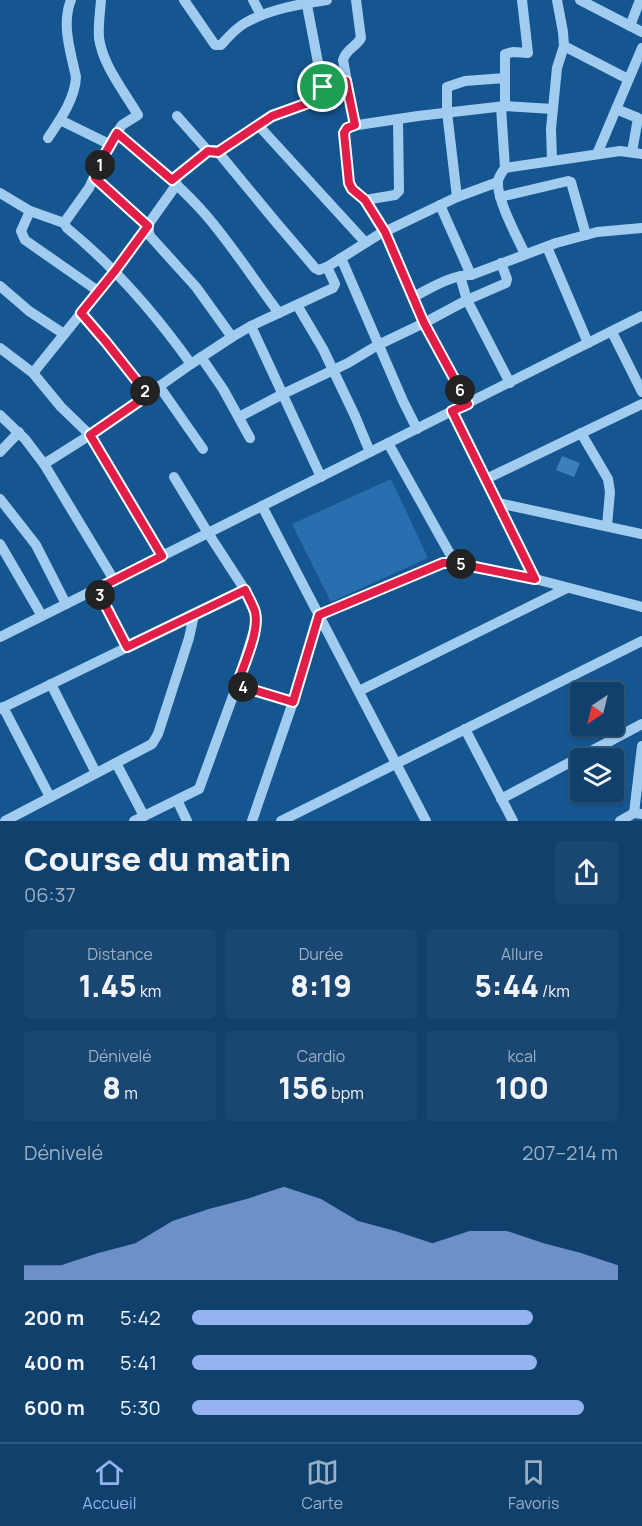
<!DOCTYPE html>
<html lang="fr">
<head>
<meta charset="utf-8">
<style>
	:root { --surface:#10406c; --page:#194772; --text:#f1f3f6; --muted:#9cafc2; --line:#30597f; --accent:#95b2f1 }
	body { margin:0; font-family:Manrope,sans-serif; background:var(--page); color:var(--text); height:100vh; display:flex; flex-direction:column; font-size:22px; white-space:nowrap }
	* { box-sizing:border-box; margin:0 }
	p { font-size:20px; color:var(--muted) }
	.icon { flex:none; width:33px; height:33px; fill:none; stroke:currentColor; stroke-width:2; stroke-linecap:round; stroke-linejoin:round }
	.map { position:relative; height:821px; overflow:hidden }
	.side { display:flex; flex-direction:column; background:var(--surface); flex:1 }
	.side>* { flex:none }
	.needle { width:39px; rotate:215deg }
	.controls { position:absolute; left:570px; top:682px; display:grid; gap:12px }
	.controls a { display:grid; place-items:center; width:54px; height:54px; border-radius:6px; background:var(--surface); box-shadow:0 2px 4px #0004,0 0 0 2px var(--line); font-size:30px }
	.pin { position:absolute; display:grid; place-items:center; width:51px; height:51px; color:#fff; margin:-26px; border:3px solid #fff; border-radius:50%; box-shadow:0 2px 6px #0007 }
	.km { position:absolute; width:30px; height:30px; margin:-15px; border-radius:50%; background:#222; color:#fff; font-size:16px; line-height:30px; text-align:center }
	.round { display:grid; place-items:center; flex:none; width:63px; height:63px; border-radius:6px; background:var(--page) }
	.head { display:flex; align-items:center; justify-content:space-between; height:102px; padding:0 24px }
	h1 { font-size:33px; font-weight:800; line-height:45px }
	.figures { display:grid; grid-template-columns:repeat(3,1fr); gap:9px; height:102px; padding:6px 24px }
	.figures div { display:grid; align-content:center; border-radius:6px; background:var(--page); text-align:center }
	.figures b { font-size:30px; font-weight:800 }
	.figures small { font-size:16px; font-weight:400 }
	.figures p { font-size:16px }
	.chart { height:168px; padding:12px 24px }
	.chart p { display:flex; justify-content:space-between }
	.chart svg { width:100%; height:108px; margin-top:6px; fill:var(--accent); opacity:.7 }
	ul { padding:0 24px; list-style:none; font-size:20px }
	li { display:grid; grid-template-columns:96px 72px 1fr; align-items:center; height:45px }
	li i { height:15px; border-radius:8px; background:var(--accent) }
	.dock { display:flex; justify-content:space-around; align-items:center; height:84px; border-top:2px solid var(--line); background:var(--surface); font-size:16px; color:var(--muted) }
	.dock a { display:grid; justify-items:center; gap:3px }
	.dock .on { color:var(--accent) }
	.map>svg:first-child { display:block }
	.green { fill:#276faf }
	.building { fill:#3d7fb9 }
	.lines { fill:none; stroke-linecap:round; stroke-linejoin:round }
	.minor { stroke:#a1ccf0; stroke-width:10 }
	.route-casing { stroke:#fff; stroke-width:12 }
	.route { stroke:#e11d48; stroke-width:8 }
</style>
</head>
<body>
<div class="map">
<svg width="642" height="821" viewBox="0 0 642 821">
	<rect width="100%" height="100%" fill="#155590"/>
	<path class="green" d="M391,479L428,558L331,602L292,524Z"/>
	<path class="building" d="M562,456L580,463L574,477L556,470Z"/>
	<g class="lines">
		<g class="minor">
			<path d="M184,0L215,45H221C228,37 236,28 245,23C270,9 300,4 327,0"/>
			<path d="M253,0L261,15"/>
			<path d="M580,0L642,32"/>
			<path d="M630,26L640,0"/>
			<path d="M564,46L628,79"/>
			<path d="M323,87L346,81"/>
			<path d="M505,106V54L513,52L528,53L522,0"/>
			<path d="M501,107L505,168C502,172 499,176 498,181C496,198 517,237 525,254"/>
			<path d="M616,109L638,118L632,152"/>
			<path d="M177,116L208,151"/>
			<path d="M60,120L109,144"/>
			<path d="M258,125L365,242"/>
			<path d="M355,125L343,60C346,49 356,47 361,38L356,0"/>
			<path d="M117,133C147,159 179,184 205,214C232,245 254,280 279,313"/>
			<path d="M48,138C60,120 75,99 76,77C71,53 61,25 71,0"/>
			<path d="M218,152L275,221L315,268L319,270L327,267L378,235L457,197L498,182"/>
			<path d="M597,154L642,48"/>
			<path d="M552,160L551,129L557,68L564,46L563,32L557,0"/>
			<path d="M505,168L620,151L642,154"/>
			<path d="M95,178L148,227L150,236L196,287L232,337"/>
			<path d="M172,180L208,151L215,150L218,152L272,116L323,96L324,94L306,0"/>
			<path d="M0,193L30,211L64,223L67,228C116,268 154,312 191,364"/>
			<path d="M457,197L447,112V87L465,81L505,78"/>
			<path d="M500,197L568,181L571,182L586,235"/>
			<path d="M365,200L395,195L399,191L398,120"/>
			<path d="M440,205L471,275"/>
			<path d="M30,211L21,231L25,240L98,291"/>
			<path d="M64,223L89,188L109,144L122,125L138,115C124,91 103,66 99,38C98,25 100,13 101,0"/>
			<path d="M547,247L588,343"/>
			<path d="M341,258L403,401L417,429"/>
			<path d="M460,276L467,300L510,383"/>
			<path d="M0,286L29,311L64,334"/>
			<path d="M413,297C431,288 451,275 471,275L556,243L597,232L642,228"/>
			<path d="M297,305L323,349L355,416L370,452"/>
			<path d="M81,313L106,342L148,395"/>
			<path d="M251,326L321,477"/>
			<path d="M612,332L642,392"/>
			<path d="M0,348L33,373L61,407L90,435L162,556"/>
			<path d="M201,357L223,389L250,438"/>
			<path d="M33,373L115,271L177,184"/>
			<path d="M159,386L203,449"/>
			<path d="M468,404L424,323L385,232L365,200L352,189L349,183L344,133L345,130L351,126L418,116L505,106L553,109"/>
			<path d="M452,411L535,579"/>
			<path d="M0,415L25,439L44,464L114,580"/>
			<path d="M239,417L283,394L348,363L378,345L424,323L467,300L506,283L507,279L501,263"/>
			<path d="M581,433L608,479L610,492L607,526"/>
			<path d="M388,443L455,563"/>
			<path d="M0,452L19,432"/>
			<path d="M44,464L90,435L191,364L232,337L251,326L333,288L335,284L327,267"/>
			<path d="M486,479L642,404"/>
			<path d="M0,499L36,545L66,604"/>
			<path d="M498,503L642,534"/>
			<path d="M262,506L426,821"/>
			<path d="M0,544L42,616"/>
			<path d="M97,589L127,647"/>
			<path d="M0,637L642,316"/>
			<path d="M51,684L96,773"/>
			<path d="M237,685L293,702"/>
			<path d="M359,691L567,588"/>
			<path d="M3,707L50,797"/>
			<path d="M0,709L245,590"/>
			<path d="M465,729L513,821"/>
			<path d="M116,763L144,816"/>
			<path d="M501,799L642,724"/>
			<path d="M177,800L187,821"/>
			<path d="M634,813L642,746"/>
			<path d="M5,821L152,744L158,734L189,638L194,615"/>
			<path d="M134,821L199,789L237,685L256,624L255,612L245,590L208,533L174,477"/>
			<path d="M252,821L293,702L319,615L443,563L450,562L535,579L642,607"/>
			<path d="M281,821L642,641"/>
			<path d="M620,821L634,813L642,814"/>
		</g>
	</g>
	<g class="lines">
		<g class="route-casing">
			<path id="route" d="M346,81L355,125L347,128L344,133L349,183L352,189L365,200L385,232L424,323L468,404L452,411L535,579L455,563H443L319,615L293,702L237,685C243,666 260,631 255,612C253,605 248,597 245,590L127,647L97,589L162,556L90,435L148,395L106,342L81,313L115,271L148,226L95,178L105,154L117,133L172,180L208,151L218,152L272,116L322,98L324,94L323,87Z"/>
		</g>
		<use href="#route" class="route"/>
	</g>
</svg>
<div class="controls">
<a><svg class="needle" viewBox="-14 -14 28 28"><path d="M0-13l5 13h-10z" fill="#e53935"/><path d="M0 13l5-13h-10z" fill="#9cafc2"/></svg></a>
<a><svg class="icon" aria-label="layers" viewBox="0 0 24 24"><path d="M12 4l9 5-9 5-9-5zM3 14l9 5 9-5"/></svg></a>
</div>
<div class="pin" style="left:323px;top:87px;background:#1e9e55"><svg class="icon" aria-label="arrive" viewBox="0 0 24 24"><path d="M6 21V4h12l-3 4 3 4H6"/></svg></div>
<b class="km" style="left:100px;top:165px">1</b>
<b class="km" style="left:145px;top:391px">2</b>
<b class="km" style="left:100px;top:595px">3</b>
<b class="km" style="left:243px;top:687px">4</b>
<b class="km" style="left:461px;top:564px">5</b>
<b class="km" style="left:460px;top:390px">6</b>
</div>
<section class="side">
<div class="head"><div><h1>Course du matin</h1><p>06:37</p></div><a class="round"><svg class="icon" aria-label="share" viewBox="0 0 24 24"><path d="M12 15V3M7 8l5-5 5 5M5 13v7h14v-7"/></svg></a></div>
<div class="figures">
<div><p>Distance</p><b>1.45<small> km</small></b></div>
<div><p>Durée</p><b>8:19</b></div>
<div><p>Allure</p><b>5:44<small> /km</small></b></div>
</div>
<div class="figures">
<div><p>Dénivelé</p><b>8<small> m</small></b></div>
<div><p>Cardio</p><b>156<small> bpm</small></b></div>
<div><p>kcal</p><b>100</b></div>
</div>
<div class="chart"><p><span>Dénivelé</span>207–214 m</p>
<svg viewBox="0 0 160 44" preserveAspectRatio="none"><path d="M0 44V38L10 38L20 33L30 29L40 20L50 15L60 11L70 6L80 11L90 20L100 24L110 29L120 24L130 24L140 29L150 33L160 38V44z"/></svg>
</div>
<ul>
<li><b>200 m</b>5:42<i style="width:80%"></i></li>
<li><b>400 m</b>5:41<i style="width:81%"></i></li>
<li><b>600 m</b>5:30<i style="width:92%"></i></li>
</ul>
</section>
<nav class="dock">
<a class="on"><svg class="icon" aria-label="home" viewBox="0 0 24 24"><path d="M3 11l9-7 9 7M6 9v11h12V9"/></svg>Accueil</a>
<a><svg class="icon" aria-label="map" viewBox="0 0 24 24"><path d="M3 6l6-2 6 2 6-2v14l-6 2-6-2-6 2zM9 4v14M15 6v14"/></svg>Carte</a>
<a><svg class="icon" aria-label="saved" viewBox="0 0 24 24"><path d="M7 4h10v16l-5-4-5 4z"/></svg>Favoris</a>
</nav>
</body>
</html>
